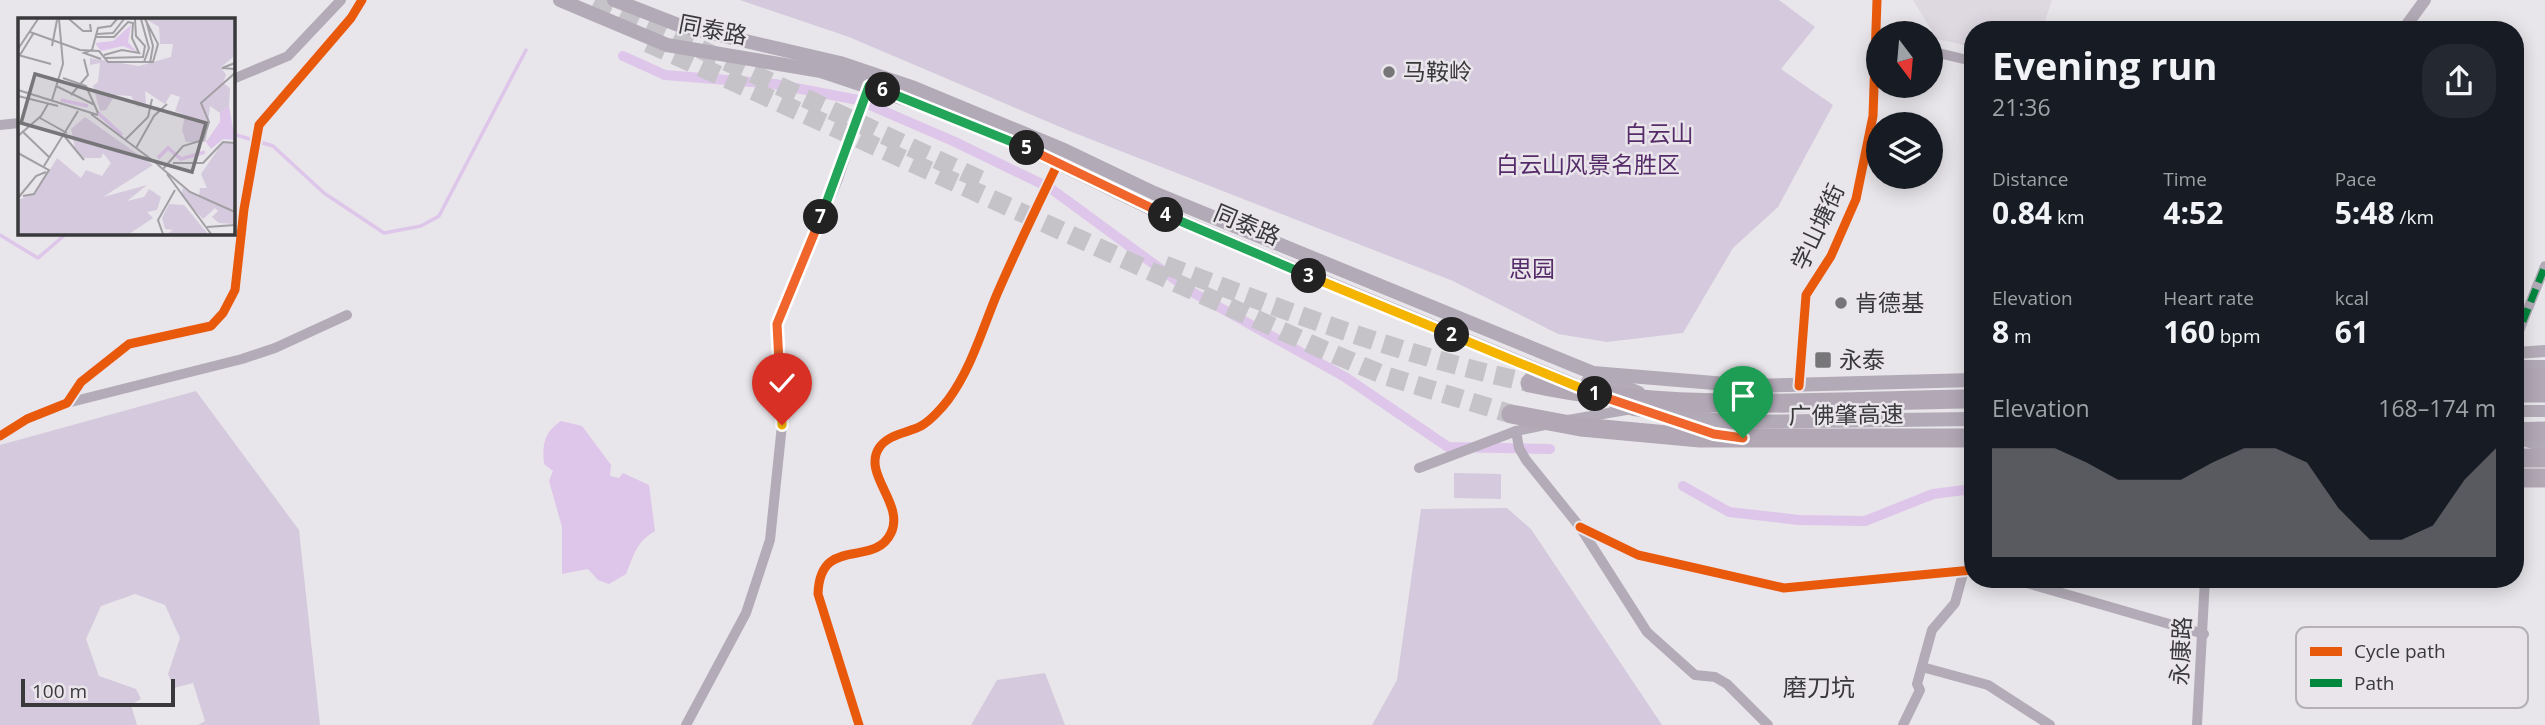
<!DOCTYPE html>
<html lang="en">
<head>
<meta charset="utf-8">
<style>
	:root { --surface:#171b24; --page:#242831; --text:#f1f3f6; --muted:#9ea1a6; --accent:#767578 }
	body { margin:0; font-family:"Open Sans","Noto Sans SC",sans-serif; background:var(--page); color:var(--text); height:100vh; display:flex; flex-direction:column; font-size:26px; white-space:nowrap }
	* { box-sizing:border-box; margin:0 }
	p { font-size:23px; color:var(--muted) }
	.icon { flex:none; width:38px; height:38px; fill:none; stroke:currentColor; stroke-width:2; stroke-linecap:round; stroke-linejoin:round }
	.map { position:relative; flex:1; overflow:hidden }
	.sheet { position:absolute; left:1964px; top:21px; width:560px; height:567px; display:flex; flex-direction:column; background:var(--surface); border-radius:28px; box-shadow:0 4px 18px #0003 }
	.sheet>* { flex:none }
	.needle { width:46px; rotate:164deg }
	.buttons { position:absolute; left:1866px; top:21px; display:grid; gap:14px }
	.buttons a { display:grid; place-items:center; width:77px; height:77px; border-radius:50%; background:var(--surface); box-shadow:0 4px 18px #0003; font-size:35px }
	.scale { position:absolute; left:21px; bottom:18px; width:154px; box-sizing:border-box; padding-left:7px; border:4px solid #39383a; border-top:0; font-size:19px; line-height:24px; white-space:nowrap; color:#39383a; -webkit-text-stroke:5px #e9e5eb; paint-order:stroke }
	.pin { position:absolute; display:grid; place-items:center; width:60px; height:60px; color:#fff; margin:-72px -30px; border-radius:50% 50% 50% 0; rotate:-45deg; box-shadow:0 0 7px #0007 }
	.pin .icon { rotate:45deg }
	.km { position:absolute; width:35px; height:35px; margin:-18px; border-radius:50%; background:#222; color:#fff; font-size:19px; line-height:35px; text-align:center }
	.round { display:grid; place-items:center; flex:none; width:74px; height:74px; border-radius:28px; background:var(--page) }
	.head { display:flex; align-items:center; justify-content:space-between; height:119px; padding:0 28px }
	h1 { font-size:38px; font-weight:700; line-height:52px }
	.stats { display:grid; grid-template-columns:repeat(3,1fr); gap:10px; height:119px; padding:7px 28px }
	.stats div { display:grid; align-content:center }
	.stats b { font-size:30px; font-weight:700 }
	.stats small { font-size:19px; font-weight:400 }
	.stats p { font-size:19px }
	.chart { height:196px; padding:14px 28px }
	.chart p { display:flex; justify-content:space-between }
	.chart svg { width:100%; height:126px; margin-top:7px; fill:var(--accent); opacity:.7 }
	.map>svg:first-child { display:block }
	.built { fill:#ded8e1 }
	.green { fill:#d5c9dd }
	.water { fill:#dec5ea }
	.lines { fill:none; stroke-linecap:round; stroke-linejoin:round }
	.stream { stroke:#dec5ea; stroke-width:3.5 }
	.canal { stroke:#dec5ea; stroke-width:10 }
	.motorway-tunnel { stroke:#c5c3c7; stroke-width:19; stroke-dasharray:19 10; stroke-linecap:butt }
	.minor { stroke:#b3acb8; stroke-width:10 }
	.tertiary { stroke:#b3acb8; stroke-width:12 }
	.secondary { stroke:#b2aab7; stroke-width:14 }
	.motorway { stroke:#b1a7b5; stroke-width:19 }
	.motorway-bridge { stroke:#b1a7b5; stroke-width:19 }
	.quiet { stroke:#00873e; stroke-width:7; stroke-dasharray:14 7; stroke-linecap:butt }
	.cycleway-casing { stroke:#e9e5eb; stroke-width:13 }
	.cycleway { stroke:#e8590c; stroke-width:9 }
	.split-1-casing { stroke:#fff; stroke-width:14 }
	.split-2-casing { stroke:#fff; stroke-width:14 }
	.split-3-casing { stroke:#fff; stroke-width:14 }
	.split-4-casing { stroke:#fff; stroke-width:14 }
	.split-5-casing { stroke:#fff; stroke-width:14 }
	.split-6-casing { stroke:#fff; stroke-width:14 }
	.split-7-casing { stroke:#fff; stroke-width:14 }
	.split-8-casing { stroke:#fff; stroke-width:14 }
	.split-9-casing { stroke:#fff; stroke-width:14 }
	.split-1 { stroke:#f0652b; stroke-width:9 }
	.split-2 { stroke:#f5b400; stroke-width:9 }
	.split-3 { stroke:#f5b400; stroke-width:9 }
	.split-4 { stroke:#22a559; stroke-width:9 }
	.split-5 { stroke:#f0652b; stroke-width:9 }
	.split-6 { stroke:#22a559; stroke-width:9 }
	.split-7 { stroke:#22a559; stroke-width:9 }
	.split-8 { stroke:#f0652b; stroke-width:9 }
	.split-9 { stroke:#f5b400; stroke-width:9 }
	.poi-dot { fill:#767578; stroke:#e9e5eb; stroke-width:2.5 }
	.labels { text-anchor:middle; stroke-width:5; stroke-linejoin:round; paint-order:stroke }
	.street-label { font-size:23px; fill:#39383a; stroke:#e9e5eb }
	.poi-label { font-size:23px; fill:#39383a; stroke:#e9e5eb; text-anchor:start }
	.park-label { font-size:23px; fill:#552c69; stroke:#e9e5eb }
	.neighbourhood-label { font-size:24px; fill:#39383a; stroke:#e9e5eb }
	.inset-river { fill:none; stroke:#dec5ea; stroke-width:3.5 }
	.inset-road { fill:none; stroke:#a2a0a4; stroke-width:2 }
	.view { fill:#767578; fill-opacity:0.15; stroke:#767578; stroke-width:3.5 }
	.inset-edge { fill:none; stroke:#39383a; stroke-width:3.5 }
	.key { fill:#e9e5eb; stroke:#b4b1b6; stroke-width:2 }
	.key-label { font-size:19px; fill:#39383a }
</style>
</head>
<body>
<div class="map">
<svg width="2545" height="725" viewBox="0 0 2545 725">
	<rect width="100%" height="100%" fill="#e8e6ea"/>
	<path class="built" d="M1913,0H2052L2042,30H1972V47L1937,39Z"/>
	<g class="green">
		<path d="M740,0H1779L1815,27L1781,69L1833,105L1778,207L1733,248L1683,333L1607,342L1558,334L1453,281L1072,132L849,37Z"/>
		<path d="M196,391L299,530L320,725H198L205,721L193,683L174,688L168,674L180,638L165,605L135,594L101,606L86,639L99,676L136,689L141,699L131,705L137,725H0V445Z"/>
		<path d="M1454,473L1501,474V499L1454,498Z"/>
		<path d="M1507,508L1531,529L1662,725H1372L1397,680L1421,509Z"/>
		<path d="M1045,673L1065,725H971L997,680Z"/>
	</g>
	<path class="water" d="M561,421L582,426L611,465L610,476L619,478L623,473L649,485L655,531C636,542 634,555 626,574L609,584L598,580L588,569L562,574V527L549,481L553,471L544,464C542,445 544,432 561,421Z"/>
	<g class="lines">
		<g class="stream">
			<path d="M233,134L273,146L324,193L384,233L421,226L439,216L526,50"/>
			<path d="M0,235L38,258L67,233"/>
		</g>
		<g class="canal">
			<path d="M623,56L665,75L775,84L858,100L953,141L1050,188L1192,292L1345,377L1448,447L1550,449"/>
			<path d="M1683,486L1729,512L1799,520L1865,521L1933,494L1972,489"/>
		</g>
		<g class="motorway-tunnel">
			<path d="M595,0L985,182"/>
			<path d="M648,43L1324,350L1386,376L1511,414"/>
			<path d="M1165,265C1285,311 1404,356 1530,383"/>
		</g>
		<g class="minor">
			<path d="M1930,51L1972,61"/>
			<path d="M233,79L288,56L341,0"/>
			<path d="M0,125L19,123"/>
			<path d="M2515,341L2545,266"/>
			<path d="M1799,386L1806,295L1831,256L1856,199L1873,116L1877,0"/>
			<path d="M67,403L242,359L275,348L347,315"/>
			<path d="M1568,420L1632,409"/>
			<path d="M1516,431L1519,448L1526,460L1580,527L1647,632L1695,675L1715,677L1727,684L1768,725"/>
			<path d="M0,436L27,419L67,403L81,382L129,344L211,326L223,313L235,290L244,209L259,125L351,18L362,0"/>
			<path d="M1419,468L1516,431L1545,425"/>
			<path d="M1580,527L1638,555L1784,588L1972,570"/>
			<path d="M2013,579L2204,634"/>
			<path d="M1922,667L1988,685L2050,725"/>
			<path d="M686,725L746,613L770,540L782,425L777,324L838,179L869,86"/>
			<path d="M859,725L818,594C820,534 874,569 891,533C905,504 862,474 879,448C888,434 908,433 921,426C930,421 942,408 948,400C971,369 982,330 997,294C1016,250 1037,207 1058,163"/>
			<path d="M1903,725L1920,690L1917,684L1932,630L1955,603L1964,570"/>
			<path d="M2197,725L2205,579"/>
		</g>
		<g class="tertiary">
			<path d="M2403,30L2425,0"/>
			<path d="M2515,353L2545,351"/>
			<path d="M1582,389L1593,373L1639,392"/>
			<path d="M2515,411H2545"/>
			<path d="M1658,416L1707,432"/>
		</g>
		<g class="secondary">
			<path d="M560,0L667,45L821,71L920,104L1025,147L1148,207L1260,255L1574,385"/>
			<path d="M614,0L681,26L840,63L914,88L1064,150L1154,193L1593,373L1751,386L1972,380"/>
			<path d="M2515,367H2545"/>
			<path d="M1615,403L1634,409L1730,422L1972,419"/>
			<path d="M2515,437L2545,445"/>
		</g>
		<g class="motorway">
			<path d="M2515,377H2545"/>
			<path d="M2515,393H2545"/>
			<path d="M2515,432L2545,431"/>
			<path d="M2515,458H2545"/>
			<path d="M2515,478H2545"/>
		</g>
		<g class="motorway-bridge">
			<path d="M1530,383C1672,414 1822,401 1966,399"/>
			<path d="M1511,414L1581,427L1700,438H1972"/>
		</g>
		<path class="quiet" d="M2515,341L2545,266"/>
		<g class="cycleway-casing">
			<g id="cycleway">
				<path d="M1799,386L1806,295L1831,256L1856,199L1873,116L1877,0"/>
				<path d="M0,436L27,419L67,403L81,382L129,344L211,326L223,313L235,290L244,209L259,125L351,18L362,0"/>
				<path d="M1580,527L1638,555L1784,588L1972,570"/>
				<path d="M859,725L818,594C820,534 874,569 891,533C905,504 862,474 879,448C888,434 908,433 921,426C930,421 942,408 948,400C971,369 982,330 997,294C1016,250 1037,207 1058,163"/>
			</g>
		</g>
		<use href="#cycleway" class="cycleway"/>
	</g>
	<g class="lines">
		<g class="split-1-casing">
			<path id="split-1" d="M1595,394L1714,434L1743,438"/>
		</g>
		<g class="split-2-casing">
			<path id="split-2" d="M1452,335L1595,394"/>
		</g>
		<g class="split-3-casing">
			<path id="split-3" d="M1309,276L1452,335"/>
		</g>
		<g class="split-4-casing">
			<path id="split-4" d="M1166,215L1309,276"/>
		</g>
		<g class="split-5-casing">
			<path id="split-5" d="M1027,148L1166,215"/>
		</g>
		<g class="split-6-casing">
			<path id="split-6" d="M883,90L1027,148"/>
		</g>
		<g class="split-7-casing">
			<path id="split-7" d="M821,217L869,86L883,90"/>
		</g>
		<g class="split-8-casing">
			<path id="split-8" d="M779,363L777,324L821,217"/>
		</g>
		<g class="split-9-casing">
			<path id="split-9" d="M779,363L782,425"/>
		</g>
		<use href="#split-1" class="split-1"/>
		<use href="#split-2" class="split-2"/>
		<use href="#split-3" class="split-3"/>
		<use href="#split-4" class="split-4"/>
		<use href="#split-5" class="split-5"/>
		<use href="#split-6" class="split-6"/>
		<use href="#split-7" class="split-7"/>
		<use href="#split-8" class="split-8"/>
		<use href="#split-9" class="split-9"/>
	</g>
	<g class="poi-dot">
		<circle cx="1389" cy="72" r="7"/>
		<circle cx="1841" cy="303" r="7"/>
		<rect x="1814" y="351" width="18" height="18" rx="3.5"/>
	</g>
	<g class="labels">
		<g class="street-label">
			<text transform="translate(713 30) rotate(11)" y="8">同泰路</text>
			<text transform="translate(1247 225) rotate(23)" y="8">同泰路</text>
			<text transform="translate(1818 227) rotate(-65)" y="8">学山塘街</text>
			<text transform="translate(1846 415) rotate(-1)" y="8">广佛肇高速</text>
			<text transform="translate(2181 651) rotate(-87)" y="8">永康路</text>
		</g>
		<g class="poi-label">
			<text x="1403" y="80">马鞍岭</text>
			<text x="1855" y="311">肯德基</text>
			<text x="1839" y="368">永泰</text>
		</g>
		<g class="park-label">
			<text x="1659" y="142">白云山</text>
			<text x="1588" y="173">白云山风景名胜区</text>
			<text x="1532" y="277">思园</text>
		</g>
		<g class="neighbourhood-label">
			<text x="1819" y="696">磨刀坑</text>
		</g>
	</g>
	<g transform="translate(18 18)">
		<rect width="217" height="217" fill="#e8e6ea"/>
		<path d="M128,1H217L215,39L203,49L208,57L205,65L212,70L211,88L202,95L192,88L188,124H168L164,112L167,97L157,93L162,79L153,76L147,86L127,73L128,85L120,89L113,78L97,77L88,92L82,93L75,68L80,64L82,45L72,47V40L121,48L153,39L155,26H142L141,9ZM67,99L135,147L85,179L129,167L109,183L126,179L131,171L143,179L139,192L129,194L135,200L111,216H0V182L18,175L39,140L63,160L68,152L84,158L93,145L85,135L83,140H66L57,130L53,111ZM205,124L217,125V206L201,205L194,199L200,193L197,190L185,201L163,177L165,170L181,179L182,170H189L183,156ZM151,186L166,187L190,216H149L155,212L147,211L144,200Z" fill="#d5c9dd"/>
		<path d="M113,7L110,24L119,34L105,28L83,33L77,25L95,23ZM211,88L217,122L205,121L193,131L188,124L202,104V95Z" fill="#dec5ea"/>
		<path class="inset-river" d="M43,82L70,88M79,94L104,117M140,140L150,130L163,141L187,134"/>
		<path class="inset-road" d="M51,1L65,13H73L72,6M123,1L131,30L126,44M128,2L135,28L132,45M12,14L62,32L81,33L90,44H135L140,26L127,1M79,16L95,15L106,1M78,19H96L110,4L115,5L114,20L121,35L104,32L86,37M34,28L39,2M0,31L20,1M0,37L33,46M2,37L15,16M87,40L125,39L127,28L118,18L117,1M83,41L66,35L74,32L80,10L93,8L99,1M217,45L204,50L217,51M45,60L68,68L80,95M38,68L77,87M0,72L80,97M53,77L70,57L66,41M0,78L40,88M34,82L45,46L41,1M73,96L142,148M22,100L49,115M4,113L32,140M0,118L23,98L30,86M47,119L66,142M107,122L130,99L134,81M118,130L136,98L149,86M0,135L31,152L16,176L5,178M155,145H185L205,124L217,125M140,147L172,174L217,194M26,148L60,93M145,151L165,128L185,122L191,104L183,85L217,55M149,156L193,216M0,180L18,158L28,154M189,209L217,207M145,216L140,202L157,172"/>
		<path class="view" d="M17,56L188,105L174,154L3,105Z"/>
		<rect width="217" height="217" class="inset-edge"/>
	</g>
	<rect x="2296" y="627" width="232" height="81" rx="10" class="key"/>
	<rect x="2310" y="647" width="32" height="9" fill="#e8590c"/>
	<rect x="2310" y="679" width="32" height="8" fill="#00873e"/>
	<g class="key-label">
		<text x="2354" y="658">Cycle path</text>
		<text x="2354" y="690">Path</text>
	</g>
</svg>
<div class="buttons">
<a><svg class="needle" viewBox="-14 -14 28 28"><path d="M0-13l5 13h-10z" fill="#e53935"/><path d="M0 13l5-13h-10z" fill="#9ea1a6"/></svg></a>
<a><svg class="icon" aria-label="layers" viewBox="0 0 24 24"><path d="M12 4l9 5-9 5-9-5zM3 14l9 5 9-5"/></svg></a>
</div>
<div class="scale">100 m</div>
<div class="pin" style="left:1743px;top:438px;background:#1e9e55"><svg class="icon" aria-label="arrive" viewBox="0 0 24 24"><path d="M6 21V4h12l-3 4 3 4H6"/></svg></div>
<div class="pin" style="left:782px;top:425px;background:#d93025"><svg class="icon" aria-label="check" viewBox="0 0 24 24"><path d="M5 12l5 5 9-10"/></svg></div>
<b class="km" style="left:1595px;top:394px">1</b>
<b class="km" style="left:1452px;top:335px">2</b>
<b class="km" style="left:1309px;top:276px">3</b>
<b class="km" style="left:1166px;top:215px">4</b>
<b class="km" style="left:1027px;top:148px">5</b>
<b class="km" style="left:883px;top:90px">6</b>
<b class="km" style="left:821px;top:217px">7</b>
<section class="sheet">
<div class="head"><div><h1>Evening run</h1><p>21:36</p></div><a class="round"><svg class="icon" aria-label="share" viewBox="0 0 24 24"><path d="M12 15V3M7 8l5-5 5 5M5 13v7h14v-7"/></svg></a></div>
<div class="stats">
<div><p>Distance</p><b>0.84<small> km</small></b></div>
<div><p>Time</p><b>4:52</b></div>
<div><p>Pace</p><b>5:48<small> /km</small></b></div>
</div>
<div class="stats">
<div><p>Elevation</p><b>8<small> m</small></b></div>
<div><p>Heart rate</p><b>160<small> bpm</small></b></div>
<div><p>kcal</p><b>61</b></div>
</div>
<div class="chart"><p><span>Elevation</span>168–174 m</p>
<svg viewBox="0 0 160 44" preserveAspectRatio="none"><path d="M0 44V6L10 6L20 6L30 11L40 17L50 17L60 17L70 11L80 6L90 6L100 11L110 27L120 38L130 38L140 33L150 17L160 6V44z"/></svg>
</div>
</section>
</div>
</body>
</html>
